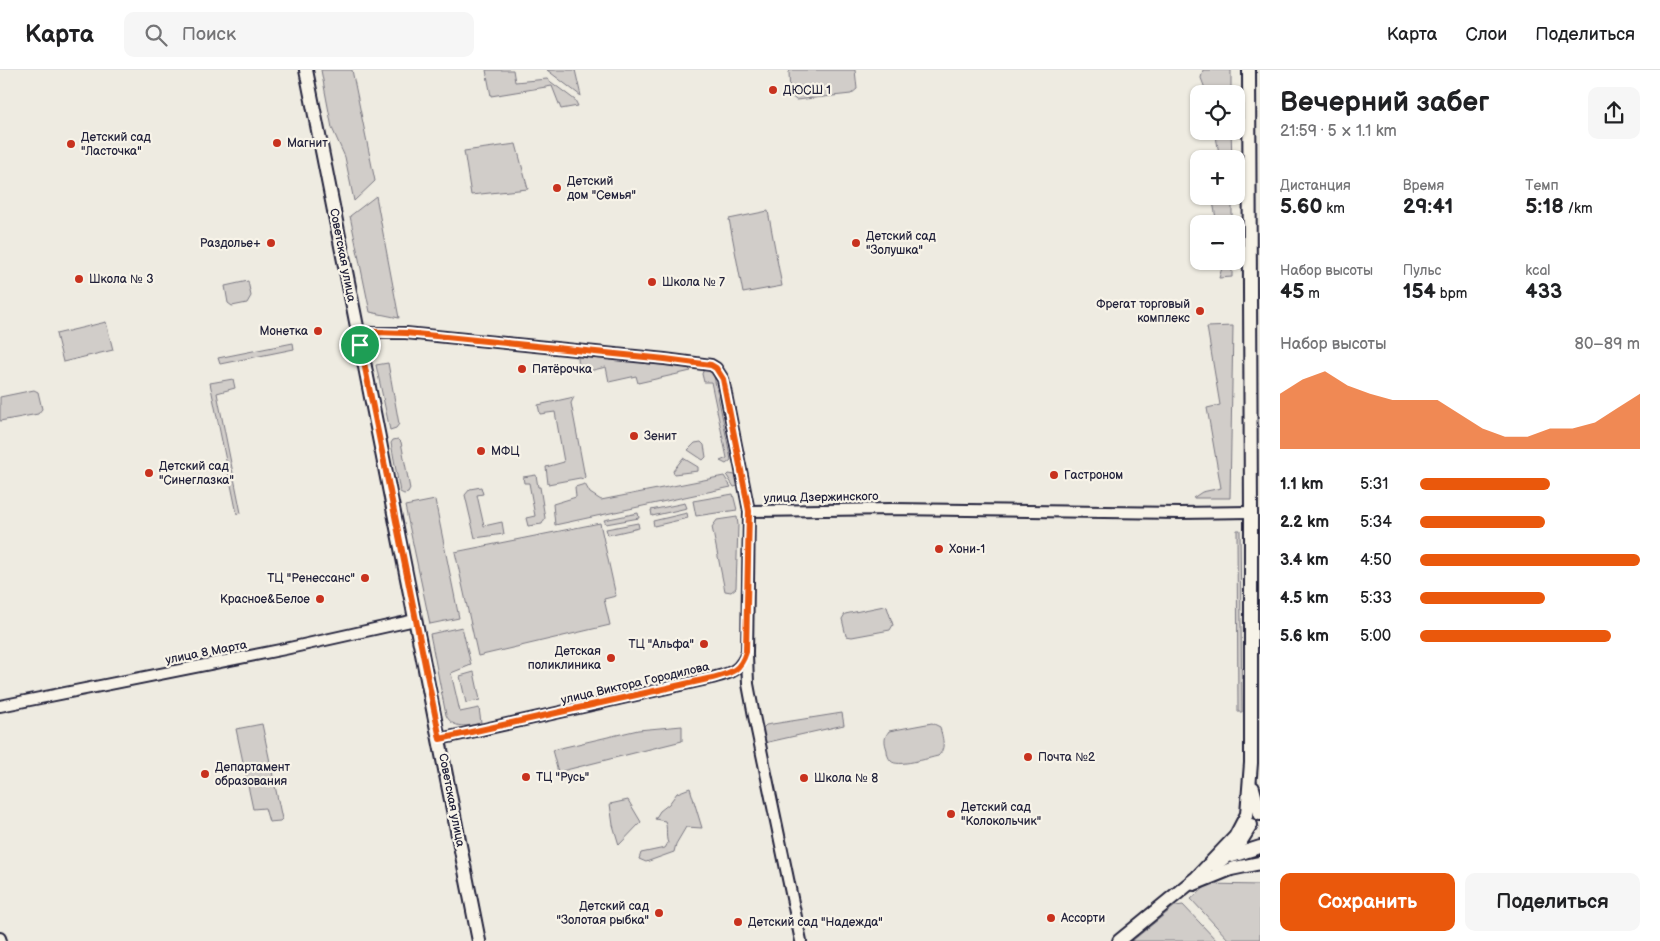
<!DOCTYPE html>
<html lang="ru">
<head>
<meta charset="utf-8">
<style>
	:root { --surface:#fff; --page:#f6f6f6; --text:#202124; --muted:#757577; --line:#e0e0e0; --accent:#ea580c }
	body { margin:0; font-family:"Balsamiq Sans",sans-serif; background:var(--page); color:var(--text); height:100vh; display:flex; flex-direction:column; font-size:19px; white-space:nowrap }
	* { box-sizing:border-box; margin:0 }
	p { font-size:16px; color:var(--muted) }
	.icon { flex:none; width:28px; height:28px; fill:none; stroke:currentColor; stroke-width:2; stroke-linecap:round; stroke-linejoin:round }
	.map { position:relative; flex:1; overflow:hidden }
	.sheet { display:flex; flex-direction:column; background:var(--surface); width:400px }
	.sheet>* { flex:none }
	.tools { position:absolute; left:1190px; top:15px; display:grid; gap:10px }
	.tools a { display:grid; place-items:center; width:55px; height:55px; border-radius:10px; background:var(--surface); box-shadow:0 1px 4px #0004; font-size:25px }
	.pin { position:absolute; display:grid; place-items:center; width:42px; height:42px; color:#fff; margin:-21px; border:2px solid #fff; border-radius:50%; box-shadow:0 1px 5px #0007 }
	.round { display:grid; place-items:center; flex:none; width:52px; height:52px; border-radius:10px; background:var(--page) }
	.summary { display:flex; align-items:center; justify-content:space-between; height:85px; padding:0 20px }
	h1 { font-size:28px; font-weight:800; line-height:38px }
	.stats { display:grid; grid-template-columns:repeat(3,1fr); gap:8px; height:85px; padding:5px 20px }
	.stats div { display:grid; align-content:center }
	.stats b { font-size:21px; font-weight:800 }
	.stats small { font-size:14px; font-weight:400 }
	.stats p { font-size:14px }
	.chart { height:140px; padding:10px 20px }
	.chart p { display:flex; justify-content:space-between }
	.chart svg { width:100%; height:90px; margin-top:5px; fill:var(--accent); opacity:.7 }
	.button { display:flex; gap:10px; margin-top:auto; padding:10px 20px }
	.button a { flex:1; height:58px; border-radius:10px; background:var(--accent); color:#fff; font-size:20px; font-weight:800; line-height:58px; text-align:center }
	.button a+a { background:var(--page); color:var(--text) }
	ul { padding:0 20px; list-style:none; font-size:16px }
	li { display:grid; grid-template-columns:80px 60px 1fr; align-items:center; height:38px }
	li i { height:12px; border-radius:6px; background:var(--accent) }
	header { display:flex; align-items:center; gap:30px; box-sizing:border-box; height:70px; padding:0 25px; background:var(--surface); border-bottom:1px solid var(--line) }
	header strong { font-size:24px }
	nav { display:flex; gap:28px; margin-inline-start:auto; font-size:18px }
	.search { width:350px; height:45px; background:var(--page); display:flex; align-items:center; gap:12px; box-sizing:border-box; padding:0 18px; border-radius:10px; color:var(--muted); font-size:19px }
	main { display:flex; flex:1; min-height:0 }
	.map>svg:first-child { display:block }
	.green { fill:#d1cdc9; stroke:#7a7882 }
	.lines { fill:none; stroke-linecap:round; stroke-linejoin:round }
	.minor-casing { stroke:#22223b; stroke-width:14 }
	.major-casing { stroke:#22223b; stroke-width:16 }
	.minor { stroke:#f7f3e8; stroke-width:10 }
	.major { stroke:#f7f3e8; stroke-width:12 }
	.route-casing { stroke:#fff; stroke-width:10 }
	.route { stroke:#ea580c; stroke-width:6 }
	.poi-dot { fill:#c8321e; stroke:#f7f3e8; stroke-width:2 }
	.labels { text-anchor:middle; stroke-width:4.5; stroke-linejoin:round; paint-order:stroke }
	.poi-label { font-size:12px; fill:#22223b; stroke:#f7f3e8; text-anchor:start }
	.street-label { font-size:12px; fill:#22223b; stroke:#f7f3e8 }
</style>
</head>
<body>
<header>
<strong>Карта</strong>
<div class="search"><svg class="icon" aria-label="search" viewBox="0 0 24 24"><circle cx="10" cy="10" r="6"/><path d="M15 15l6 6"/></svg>Поиск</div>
<nav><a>Карта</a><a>Слои</a><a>Поделиться</a></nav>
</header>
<main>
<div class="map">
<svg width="1260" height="871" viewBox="0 0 1260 871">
	<rect width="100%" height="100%" fill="#eeebe1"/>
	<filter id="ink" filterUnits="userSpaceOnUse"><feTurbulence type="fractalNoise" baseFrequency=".02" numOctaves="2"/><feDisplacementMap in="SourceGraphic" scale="10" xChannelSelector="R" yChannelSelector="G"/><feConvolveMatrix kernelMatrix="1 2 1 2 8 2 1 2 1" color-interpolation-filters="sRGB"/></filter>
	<g filter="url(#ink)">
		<g class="green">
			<path d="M321,0H352L375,111L354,131L345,87L332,58Z"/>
			<path d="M486,0H513L515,12L547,9L575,30L578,36L561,39L552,16L491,26Z"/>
			<path d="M547,0H575L581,26Z"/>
			<path d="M791,0H855L857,19L851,24L796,30L790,25L789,2Z"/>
			<path d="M1203,0H1231V24H1207L1201,8Z"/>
			<path d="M1215,61H1231L1232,89H1220Z"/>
			<path d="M516,74L528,119L471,125L464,81Z"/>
			<path d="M376,126L399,248L370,242L350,146Z"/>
			<path d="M1212,126H1232V154H1217Z"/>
			<path d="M768,141L782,216L743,223L729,149Z"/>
			<path d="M1224,191H1232V207L1219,208Z"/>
			<path d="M248,211L251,226L247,233L232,236L228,233L225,216Z"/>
			<path d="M106,252L113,280L63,292L56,264Z"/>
			<path d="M1233,256L1230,428H1193L1202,422L1221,418L1207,338L1220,335L1207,257Z"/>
			<path d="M293,273L294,279L220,294L218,288Z"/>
			<path d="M581,286L688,298L691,301L638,313L636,306L609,312L606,297L585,302L579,301L578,287Z"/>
			<path d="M388,293L399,354L396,358L390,360L376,295Z"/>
			<path d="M706,300L711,301L714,306L731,390L726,394L720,391L727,388L711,312H704L702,304L703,301Z"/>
			<path d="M233,309L235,318L217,323L241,443L237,444L210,313Z"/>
			<path d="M34,320L38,322L42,339L38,344L0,351V327Z"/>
			<path d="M574,327L571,333L585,407L583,409L580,408L548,414L546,397L564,392L555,342L540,344L538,335Z"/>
			<path d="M398,369L401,372L410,419L408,423L404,424L400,422L391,373L393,370Z"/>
			<path d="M701,372L704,375L706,387L703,390L688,380L695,373Z"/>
			<path d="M683,388L698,397V401L674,404L673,401Z"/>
			<path d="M729,404L735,405L739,412L738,416L734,417L727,406Z"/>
			<path d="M536,405L538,417H540L545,448L542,454L528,456L526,448L535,446L529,413H524L523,407Z"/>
			<path d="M724,406L731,417L555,455L553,434L576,427L575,417L585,414L590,423L601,430Z"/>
			<path d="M481,417L483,424L477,425L484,456L502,452L504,464L475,468L465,425L470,419Z"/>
			<path d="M733,424L737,440L696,446L693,431Z"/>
			<path d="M435,430L459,548L430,554L405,436Z"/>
			<path d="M685,433L687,438L652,446L651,440Z"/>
			<path d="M638,443L639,448L606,454L604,450Z"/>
			<path d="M687,443L688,448L654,456L653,451Z"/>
			<path d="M737,447L738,455L736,518L731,522L725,521L712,457L717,450Z"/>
			<path d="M600,453L616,526L604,529L610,555L478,586L455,482Z"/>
			<path d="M638,453L639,458L608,465L606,459Z"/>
			<path d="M1237,460H1240L1242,642H1238Z"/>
			<path d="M884,536L887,537L893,555L890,560L852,567L846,566L842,549L845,544Z"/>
			<path d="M462,557L471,595L451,603L460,642L479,638L481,653C468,656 453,660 446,645L430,564Z"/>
			<path d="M474,602L480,630L466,633L460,606Z"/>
			<path d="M842,643L844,655L764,673L762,659L766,655Z"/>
			<path d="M932,653L940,657C942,667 947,678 938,686C929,688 897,698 891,691C888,688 887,684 887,680C884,671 884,668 889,661Z"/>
			<path d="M262,654L282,749L280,751L269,752L265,738L253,739L236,659Z"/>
			<path d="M682,656V671L558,702L552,680L638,660Z"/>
			<path d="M690,718L702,758L686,757L676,774L674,782L646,792L639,789L641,783L665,778L668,773C665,766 668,759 665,751L655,749L660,741L669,734L677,723Z"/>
			<path d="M628,730L641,752L619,775L613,755L610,734Z"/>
			<path d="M1209,814L1260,815V869H1228L1191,829Z"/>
			<path d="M1183,835L1217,871H1132L1175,836Z"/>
		</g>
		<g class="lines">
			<g class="minor-casing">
				<g id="minor">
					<path d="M358,263H406L665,289L711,295L716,298L723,309L749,441L747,582C740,602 730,603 712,608L440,669"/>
					<path d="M749,441L892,439L1180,443L1251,442"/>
					<path d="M747,585L748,614L754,646L801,871"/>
					<path d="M0,636L285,579L415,550"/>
					<path d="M0,868L1,871"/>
				</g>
			</g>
			<g class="major-casing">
				<g id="major">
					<path d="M306,0L479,871"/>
					<path d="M1253,718L1260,744"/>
					<path d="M1232,786L1260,777"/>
					<path d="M1215,795L1236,779L1251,755"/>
					<path d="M1194,814L1231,799L1260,793"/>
					<path d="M1119,871L1196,808L1235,767L1247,744L1251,693V442L1249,0"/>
				</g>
			</g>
			<use href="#minor" class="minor"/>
			<use href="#major" class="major"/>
		</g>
	</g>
	<g class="lines" filter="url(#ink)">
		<g class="route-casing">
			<path id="route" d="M375,262L406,263L665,289L711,295L716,298L723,309L749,441L746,582C740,602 730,603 712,608L440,669L358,263Z"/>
		</g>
		<use href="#route" class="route"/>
	</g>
	<g class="poi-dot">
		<circle cx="773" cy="20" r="5"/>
		<circle cx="277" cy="73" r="5"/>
		<circle cx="71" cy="74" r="5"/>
		<circle cx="557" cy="118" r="5"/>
		<circle cx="271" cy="173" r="5"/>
		<circle cx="856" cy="173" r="5"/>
		<circle cx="79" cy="209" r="5"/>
		<circle cx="652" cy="212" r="5"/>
		<circle cx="1200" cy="241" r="5"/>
		<circle cx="318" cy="261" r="5"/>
		<circle cx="522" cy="299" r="5"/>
		<circle cx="634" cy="366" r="5"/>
		<circle cx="481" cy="381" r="5"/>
		<circle cx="149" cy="403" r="5"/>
		<circle cx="1054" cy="405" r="5"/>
		<circle cx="939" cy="479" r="5"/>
		<circle cx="365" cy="508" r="5"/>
		<circle cx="320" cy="529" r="5"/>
		<circle cx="704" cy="574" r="5"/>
		<circle cx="611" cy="588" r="5"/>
		<circle cx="1028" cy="687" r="5"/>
		<circle cx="205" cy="704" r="5"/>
		<circle cx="526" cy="707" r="5"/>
		<circle cx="804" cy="708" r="5"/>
		<circle cx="951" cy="744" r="5"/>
		<circle cx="659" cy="843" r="5"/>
		<circle cx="1051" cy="848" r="5"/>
		<circle cx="738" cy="852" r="5"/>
	</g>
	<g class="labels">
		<g class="poi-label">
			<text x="783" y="24">ДЮСШ 1</text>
			<text x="81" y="71">Детский сад<tspan x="81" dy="14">"Ласточка"</tspan></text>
			<text x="287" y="77">Магнит</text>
			<text x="567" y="115">Детский<tspan x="567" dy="14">дом "Семья"</tspan></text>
			<text x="866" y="170">Детский сад<tspan x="866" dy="14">"Золушка"</tspan></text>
			<text x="261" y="177" text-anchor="end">Раздолье+</text>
			<text x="89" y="213">Школа № 3</text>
			<text x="662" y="216">Школа № 7</text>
			<text x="1190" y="238" text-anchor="end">Фрегат торговый<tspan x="1190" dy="14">комплекс</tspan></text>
			<text x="308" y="265" text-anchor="end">Монетка</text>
			<text x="532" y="303">Пятёрочка</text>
			<text x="644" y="370">Зенит</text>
			<text x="491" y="385">МФЦ</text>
			<text x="159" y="400">Детский сад<tspan x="159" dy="14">"Синеглазка"</tspan></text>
			<text x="1064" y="409">Гастроном</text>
			<text x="949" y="483">Хони-1</text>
			<text x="355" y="512" text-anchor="end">ТЦ "Ренессанс"</text>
			<text x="310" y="533" text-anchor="end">Красное&amp;Белое</text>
			<text x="694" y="578" text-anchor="end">ТЦ "Альфа"</text>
			<text x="601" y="585" text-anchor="end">Детская<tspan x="601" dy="14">поликлиника</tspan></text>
			<text x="1038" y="691">Почта №2</text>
			<text x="215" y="701">Департамент<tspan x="215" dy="14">образования</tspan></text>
			<text x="536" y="711">ТЦ "Русь"</text>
			<text x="814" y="712">Школа № 8</text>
			<text x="961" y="741">Детский сад<tspan x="961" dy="14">"Колокольчик"</tspan></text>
			<text x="649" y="840" text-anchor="end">Детский сад<tspan x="649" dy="14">"Золотая рыбка"</tspan></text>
			<text x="1061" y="852">Ассорти</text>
			<text x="748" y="856">Детский сад "Надежда"</text>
		</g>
		<g class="street-label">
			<text transform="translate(343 185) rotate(79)" y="4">Советская улица</text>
			<text transform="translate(821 427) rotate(-1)" y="4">улица Дзержинского</text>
			<text transform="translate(206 582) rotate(-11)" y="4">улица 8 Марта</text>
			<text transform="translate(635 613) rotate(-13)" y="4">улица Виктора Городилова</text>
			<text transform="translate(452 730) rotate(79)" y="4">Советская улица</text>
		</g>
	</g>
</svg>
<div class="tools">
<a><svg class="icon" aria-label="locate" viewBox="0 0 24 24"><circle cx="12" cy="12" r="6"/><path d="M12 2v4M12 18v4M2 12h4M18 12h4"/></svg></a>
<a>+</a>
<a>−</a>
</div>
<div class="pin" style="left:360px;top:275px;background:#1e9e55"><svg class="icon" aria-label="arrive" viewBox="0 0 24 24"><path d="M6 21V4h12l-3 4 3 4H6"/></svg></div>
</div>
<section class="sheet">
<div class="summary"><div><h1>Вечерний забег</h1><p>21:59 · 5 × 1.1 km</p></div><a class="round"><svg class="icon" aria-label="share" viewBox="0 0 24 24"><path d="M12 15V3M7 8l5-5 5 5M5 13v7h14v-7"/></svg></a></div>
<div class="stats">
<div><p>Дистанция</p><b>5.60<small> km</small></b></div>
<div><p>Время</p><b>29:41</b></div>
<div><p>Темп</p><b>5:18<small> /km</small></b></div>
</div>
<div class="stats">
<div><p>Набор высоты</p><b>45<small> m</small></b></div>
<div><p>Пульс</p><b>154<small> bpm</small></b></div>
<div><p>kcal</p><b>433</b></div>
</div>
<div class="chart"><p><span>Набор высоты</span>80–89 m</p>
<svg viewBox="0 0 160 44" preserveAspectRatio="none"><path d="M0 44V17L10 10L20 6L30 13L40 17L50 20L60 20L70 20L80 27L90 34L100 38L110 38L120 34L130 34L140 31L150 24L160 17V44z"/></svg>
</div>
<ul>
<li><b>1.1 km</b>5:31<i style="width:59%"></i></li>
<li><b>2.2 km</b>5:34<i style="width:57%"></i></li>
<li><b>3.4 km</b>4:50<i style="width:100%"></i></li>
<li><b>4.5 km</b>5:33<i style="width:57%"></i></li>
<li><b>5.6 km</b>5:00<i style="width:87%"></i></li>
</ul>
<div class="button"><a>Сохранить</a><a>Поделиться</a></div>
</section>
</main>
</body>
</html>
